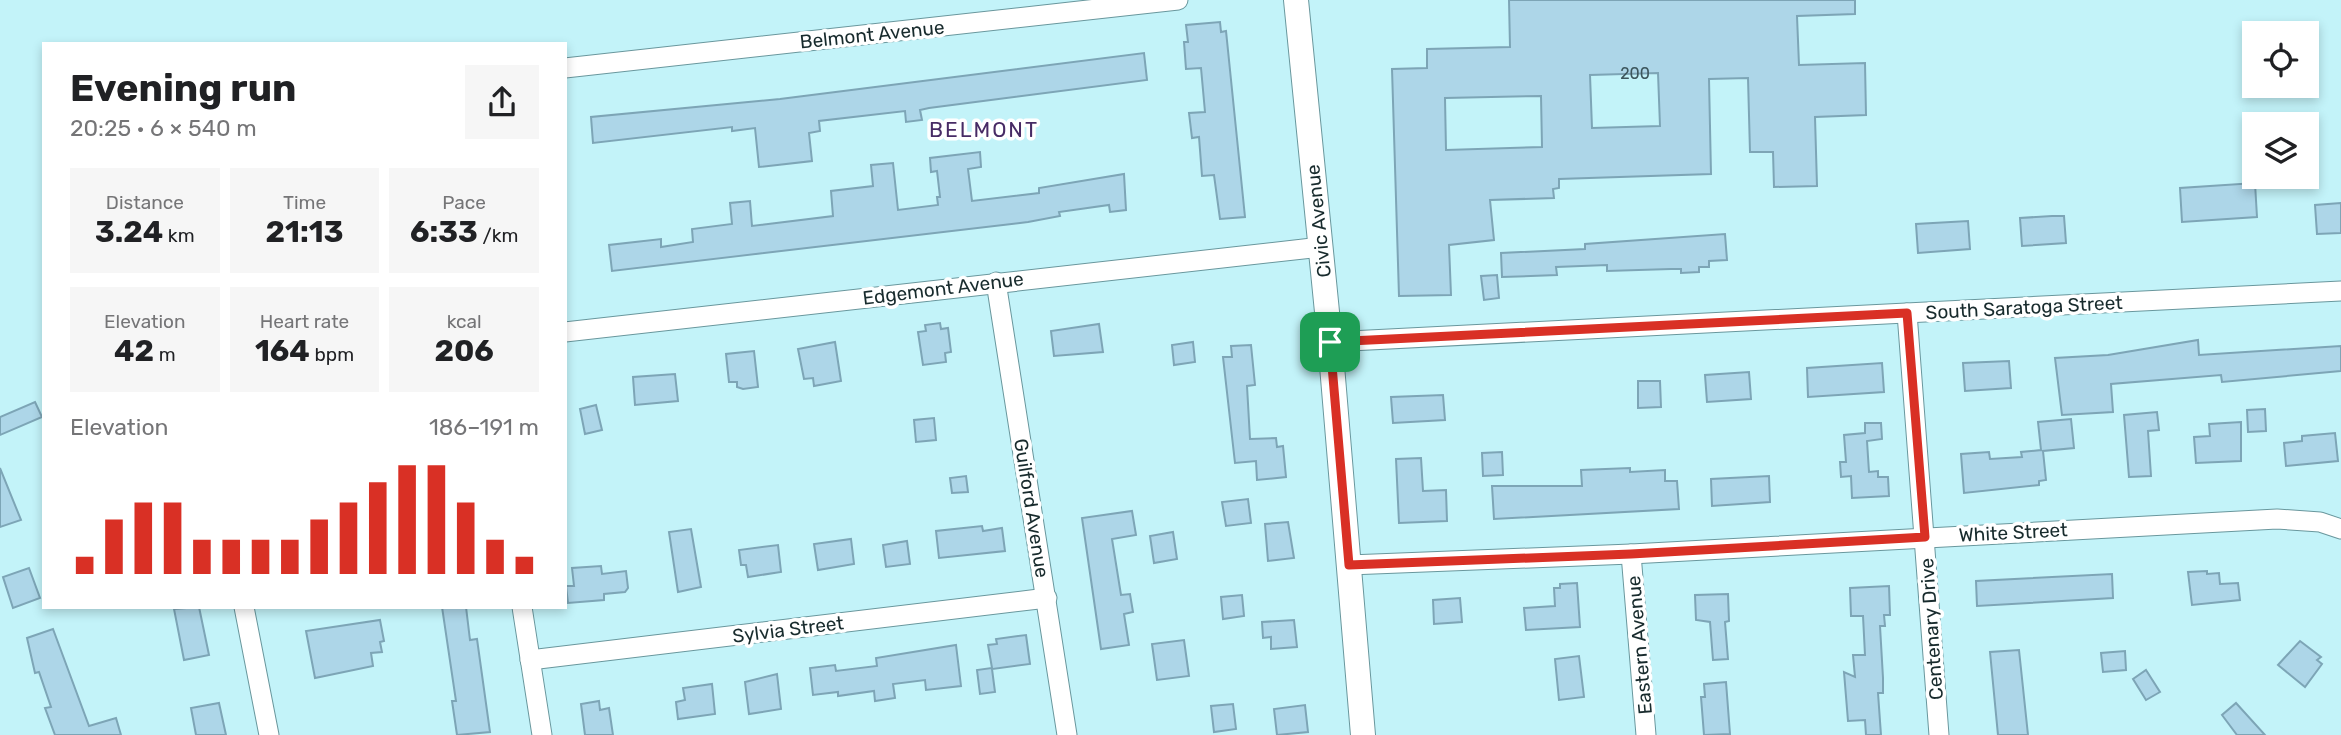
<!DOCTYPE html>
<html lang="en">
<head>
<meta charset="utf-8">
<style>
	:root { --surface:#fff; --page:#f6f6f6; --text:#202124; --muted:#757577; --accent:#d93025 }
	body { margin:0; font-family:Rubik,sans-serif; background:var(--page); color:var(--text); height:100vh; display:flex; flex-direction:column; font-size:26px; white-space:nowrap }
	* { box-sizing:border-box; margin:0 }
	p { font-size:23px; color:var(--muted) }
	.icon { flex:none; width:38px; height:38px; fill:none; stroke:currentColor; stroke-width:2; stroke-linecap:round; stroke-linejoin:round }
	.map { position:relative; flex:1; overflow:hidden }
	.drawer { position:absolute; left:42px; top:42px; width:525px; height:567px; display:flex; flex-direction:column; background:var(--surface); border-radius:0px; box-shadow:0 4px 10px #0003 }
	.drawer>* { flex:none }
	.buttons { position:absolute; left:2242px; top:21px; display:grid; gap:14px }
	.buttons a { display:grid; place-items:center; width:77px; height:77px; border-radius:0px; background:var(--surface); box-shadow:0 4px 10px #0003; font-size:35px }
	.pin { position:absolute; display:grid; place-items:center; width:60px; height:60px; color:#fff; margin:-30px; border-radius:14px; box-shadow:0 4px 10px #0006 }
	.round { display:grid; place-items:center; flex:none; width:74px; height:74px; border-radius:0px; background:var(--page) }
	.summary { display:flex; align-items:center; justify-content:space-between; height:119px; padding:0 28px }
	h1 { font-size:38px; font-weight:700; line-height:52px }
	.stats { display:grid; grid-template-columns:repeat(3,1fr); gap:10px; height:119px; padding:7px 28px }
	.stats div { display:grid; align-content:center; border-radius:0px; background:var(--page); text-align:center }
	.stats b { font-size:30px; font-weight:700 }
	.stats small { font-size:19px; font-weight:400 }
	.stats p { font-size:19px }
	.chart { height:196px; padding:14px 28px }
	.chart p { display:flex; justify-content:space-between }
	.chart svg { width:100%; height:126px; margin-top:7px; stroke:var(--accent); stroke-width:6 }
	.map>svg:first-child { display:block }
	.building { fill:#add6e8; stroke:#7da5b6; stroke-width:2; fill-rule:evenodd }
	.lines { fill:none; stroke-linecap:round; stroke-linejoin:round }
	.minor-casing { stroke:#69979d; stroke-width:21 }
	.tertiary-casing { stroke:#69979d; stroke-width:26 }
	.minor { stroke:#fff; stroke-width:19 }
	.tertiary { stroke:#fff; stroke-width:24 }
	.route-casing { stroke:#fff; stroke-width:14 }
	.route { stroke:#d93025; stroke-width:9 }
	.labels { text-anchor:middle; stroke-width:7; stroke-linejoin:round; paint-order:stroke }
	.number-label { font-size:16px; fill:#3d565c }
	.street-label { font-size:19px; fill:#182b2d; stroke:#fff }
	.neighbourhood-label { font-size:21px; letter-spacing:2px; fill:#472b65; stroke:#fff }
</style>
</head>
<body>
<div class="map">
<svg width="2341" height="735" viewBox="0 0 2341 735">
	<rect width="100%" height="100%" fill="#c3f3f9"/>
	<g class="building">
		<path d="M1509,0H1855V14L1797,16L1799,65L1865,63L1866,115L1815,117L1817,186L1774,187L1773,152H1750L1748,78L1709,79L1711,174L1559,179V188L1553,189L1554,198L1490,200L1494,240L1449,245L1451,295L1399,296L1392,69L1427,68V49L1510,47ZM1658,73L1660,126L1592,128L1590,75ZM1541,96L1542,147L1446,150L1445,98Z"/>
		<path d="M1220,22L1221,32L1226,31L1245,217L1220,219L1214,175L1202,176L1199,137L1192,138L1189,113L1205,112L1201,68L1186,69L1184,42H1188L1186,25Z"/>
		<path d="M1144,53L1147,80L929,108L920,110L922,120L906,122L905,111L819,121L820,131L809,133L812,161L759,167L755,128L732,131V127L593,143L591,117L780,99Z"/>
		<path d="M980,152L981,167L968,169L972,201L1039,193V188L1124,174L1126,210L1110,212L1109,205L1059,212L1060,216L1028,222L612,271L609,245L661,239V247L693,242L692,229L732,224L730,203L750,201L752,226L833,216L831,191L873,186L871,165L893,163L898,210L938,205L937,197H940L937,171L931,172L930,158Z"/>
		<path d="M2255,183L2257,217L2182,222L2180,188Z"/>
		<path d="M2341,203V233L2317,234L2315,205Z"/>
		<path d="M2052,216H2064L2066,243L2022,246L2020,218Z"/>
		<path d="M1968,221L1970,249L1918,253L1916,224Z"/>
		<path d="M1725,234L1727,260L1709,261V267H1699V272L1681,273V269H1671L1607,271V265L1556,267L1557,275L1502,277L1501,253L1585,249V244Z"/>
		<path d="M1497,275L1499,298L1484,300L1481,276Z"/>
		<path d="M940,323L941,329L948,328L951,352L945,353L946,362L923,365L918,332L926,331L925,325Z"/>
		<path d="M1099,324L1103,352L1054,356L1051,331Z"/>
		<path d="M2198,340L2199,355L2341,346V371L2222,382L2221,375L2111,384L2113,412L2062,415L2055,358L2108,355Z"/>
		<path d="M835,342L841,381L814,386L813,378L804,379L798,349Z"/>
		<path d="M1193,342L1195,362L1174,365L1172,345Z"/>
		<path d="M1251,345L1255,385L1247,386L1250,439L1276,438L1277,447L1283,446L1286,477L1257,480L1256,461L1235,463L1223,357H1232L1231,346Z"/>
		<path d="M754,351L758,387L743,389L737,387V382H729L726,354Z"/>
		<path d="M2009,361L2011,388L1965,391L1963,363Z"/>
		<path d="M1882,363L1884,392L1808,397L1807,368Z"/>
		<path d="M1749,372L1751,399L1707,402L1705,375Z"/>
		<path d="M675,374L678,401L635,405L633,377Z"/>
		<path d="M1638,381H1660L1661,407L1638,408Z"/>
		<path d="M1443,395L1445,420L1393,423L1391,397Z"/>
		<path d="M35,402L42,417L0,435V417Z"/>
		<path d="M596,405L602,430L585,434L580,409Z"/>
		<path d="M2265,409L2266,431L2248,432L2247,410Z"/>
		<path d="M2157,412L2159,430L2148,431L2151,476L2129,477L2124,415Z"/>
		<path d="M934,418L936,440L916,442L914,420Z"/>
		<path d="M2071,419L2074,448L2043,451L2046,480L2039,481V485L1964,493L1961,454L1989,452L1990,459L2022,457L2021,452L2041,450L2038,422Z"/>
		<path d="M2241,422V461L2196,463L2194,437L2210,436L2209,424Z"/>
		<path d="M1865,423H1881L1882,439L1867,441L1869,472L1878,471V477H1888L1889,496L1852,498L1851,476L1841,477L1840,462H1846L1844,435L1865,433Z"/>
		<path d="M2335,433L2338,461L2286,466L2284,443L2302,441V436Z"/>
		<path d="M1502,452L1503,475L1483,476L1482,453Z"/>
		<path d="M1421,458L1423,491L1446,490L1447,521L1399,523L1396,459Z"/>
		<path d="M0,468L21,520L0,527Z"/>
		<path d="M1630,468V472L1665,470V481H1677L1679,509L1494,519L1492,486H1582L1581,470Z"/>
		<path d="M966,476L968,492L952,493L950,478Z"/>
		<path d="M1769,476L1770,502L1712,506L1711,479Z"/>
		<path d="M1248,499L1251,523L1226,526L1222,502Z"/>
		<path d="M1132,511L1136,535L1112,539L1121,595L1130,594L1133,612L1124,614L1129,645L1101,649L1082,518Z"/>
		<path d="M1288,522L1294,558L1268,561L1265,524Z"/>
		<path d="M982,526L983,531L1002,528L1005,551L939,558L936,531Z"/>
		<path d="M691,529L701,587L678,592L669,532Z"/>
		<path d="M1173,532L1177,559L1154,563L1150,536Z"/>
		<path d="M851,539L854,564L818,570L814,544Z"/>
		<path d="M907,541L910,564L886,567L883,545Z"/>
		<path d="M778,545L781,572L748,577L746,565H741L739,550Z"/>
		<path d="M601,566L602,574L626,571L628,588L625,592L604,594V600L568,603L566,586H574L572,568Z"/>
		<path d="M29,568L40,598L13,608L3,577Z"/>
		<path d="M2207,571V574L2219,573L2220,584L2238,583L2240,600L2192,605L2188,572Z"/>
		<path d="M2112,574L2113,598L1977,606L1976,581Z"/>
		<path d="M1577,583L1580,627L1526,630L1524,608L1555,606L1554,588H1560V584Z"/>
		<path d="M1889,586L1890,615H1884L1885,626H1880L1883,678V693H1878L1881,735H1866L1865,720L1848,721L1844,672L1855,677L1853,655H1865L1863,616H1851L1850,588Z"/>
		<path d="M1728,594L1729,621L1725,622L1728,659L1713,660L1710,622L1696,620L1695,595Z"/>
		<path d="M1242,595L1244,616L1223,619L1221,597Z"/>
		<path d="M1460,598L1462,622L1434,624L1433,600Z"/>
		<path d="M199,607L209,655L184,660L174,609Z"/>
		<path d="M442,607H466L470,640L477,639L490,732L457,735L452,701H456Z"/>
		<path d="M380,620L384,641L380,642L382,652L371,653L373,666L315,678L306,631Z"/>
		<path d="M1294,620L1297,647L1271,649V637L1263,638L1262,622Z"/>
		<path d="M53,629L89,726L116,718L121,735H55L45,708L51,707L39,672L35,673L27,638Z"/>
		<path d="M1026,635L1030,664L992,669L995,692L980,694L977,670L992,668L988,645L997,644L996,639Z"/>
		<path d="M1184,640L1189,676L1157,680L1152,644Z"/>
		<path d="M2300,641L2321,657L2317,660L2322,664L2305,687L2278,665Z"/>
		<path d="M956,645L961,686L926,690L925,680L893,684L895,698L875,701L874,691L838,696V692L813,695L810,668L835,665L836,671L877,666L876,658Z"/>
		<path d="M2019,650L2028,735H1998L1990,652Z"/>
		<path d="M2125,651L2126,670L2103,672L2101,653Z"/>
		<path d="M1579,656L1584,697L1559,700L1555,659Z"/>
		<path d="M2146,670L2160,692L2146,700L2133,679Z"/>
		<path d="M777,674L781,709L749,714L745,682Z"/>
		<path d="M1726,682L1730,734L1704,735L1701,697H1705L1704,684Z"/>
		<path d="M712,684L715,714L678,719L676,702L685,700L683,688Z"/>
		<path d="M599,701L600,710L609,708L613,735H585L581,704Z"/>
		<path d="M219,703L226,735H196L191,708Z"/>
		<path d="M2236,703L2265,735H2237L2222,715Z"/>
		<path d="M1233,704L1236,729L1214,732L1211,706Z"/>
		<path d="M1305,705L1308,732L1277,735L1274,709Z"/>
	</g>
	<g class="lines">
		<g class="minor-casing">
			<g id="minor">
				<path d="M565,68L1178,0"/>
				<path d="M996,282L1067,735"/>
				<path d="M1907,313L1939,735"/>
				<path d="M565,332L1321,247"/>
				<path d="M1330,342L2341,291"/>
				<path d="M1631,554L1646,735"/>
				<path d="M1349,565L1631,554L2277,519L2320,522L2341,529"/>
				<path d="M244,607L269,735"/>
				<path d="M522,607L542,735"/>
				<path d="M530,660L1047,598"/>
			</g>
		</g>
		<g class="tertiary-casing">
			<path id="tertiary" d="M1296,0L1330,342L1363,735"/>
		</g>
		<use href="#minor" class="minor"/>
		<use href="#tertiary" class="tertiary"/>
	</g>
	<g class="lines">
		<g class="route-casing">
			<path id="route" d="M1907,313L1925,537L1631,554L1349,565L1330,342Z"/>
		</g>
		<use href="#route" class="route"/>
	</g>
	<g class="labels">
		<g class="number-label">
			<text x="1635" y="79">200</text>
		</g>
		<g class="street-label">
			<text transform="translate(872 34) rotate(-6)" y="7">Belmont Avenue</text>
			<text transform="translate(1318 221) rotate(-96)" y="7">Civic Avenue</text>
			<text transform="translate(943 288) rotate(-7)" y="7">Edgemont Avenue</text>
			<text transform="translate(2024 307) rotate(-3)" y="7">South Saratoga Street</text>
			<text transform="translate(1032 508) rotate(81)" y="7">Guilford Avenue</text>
			<text transform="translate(2013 532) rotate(-3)" y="7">White Street</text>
			<text transform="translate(788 629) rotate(-7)" y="7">Sylvia Street</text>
			<text transform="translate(1931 629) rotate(-94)" y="7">Centenary Drive</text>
			<text transform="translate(1639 645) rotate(-95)" y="7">Eastern Avenue</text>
		</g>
		<g class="neighbourhood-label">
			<text x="984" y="137">BELMONT</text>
		</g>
	</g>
</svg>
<div class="buttons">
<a><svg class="icon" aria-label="locate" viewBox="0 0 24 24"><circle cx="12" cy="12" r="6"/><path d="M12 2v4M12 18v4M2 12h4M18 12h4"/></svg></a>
<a><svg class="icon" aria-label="layers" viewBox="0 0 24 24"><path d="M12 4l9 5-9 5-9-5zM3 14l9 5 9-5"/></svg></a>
</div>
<div class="pin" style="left:1330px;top:342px;background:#1e9e55"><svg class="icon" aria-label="arrive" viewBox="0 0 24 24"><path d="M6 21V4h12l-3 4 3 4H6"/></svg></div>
<section class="drawer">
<div class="summary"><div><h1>Evening run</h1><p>20:25 · 6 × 540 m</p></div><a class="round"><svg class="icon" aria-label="share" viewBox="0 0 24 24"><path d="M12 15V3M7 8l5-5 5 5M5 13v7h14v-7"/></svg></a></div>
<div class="stats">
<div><p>Distance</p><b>3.24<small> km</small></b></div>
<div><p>Time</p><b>21:13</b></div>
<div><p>Pace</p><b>6:33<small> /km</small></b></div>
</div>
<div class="stats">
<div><p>Elevation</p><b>42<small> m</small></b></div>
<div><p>Heart rate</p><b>164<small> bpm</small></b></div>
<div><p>kcal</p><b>206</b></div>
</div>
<div class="chart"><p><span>Elevation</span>186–191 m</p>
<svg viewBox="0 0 160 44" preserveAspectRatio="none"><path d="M5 44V38M15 44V25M25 44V19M35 44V19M45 44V32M55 44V32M65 44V32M75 44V32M85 44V25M95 44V19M105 44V12M115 44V6M125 44V6M135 44V19M145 44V32M155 44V38"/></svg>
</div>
</section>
</div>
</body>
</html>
